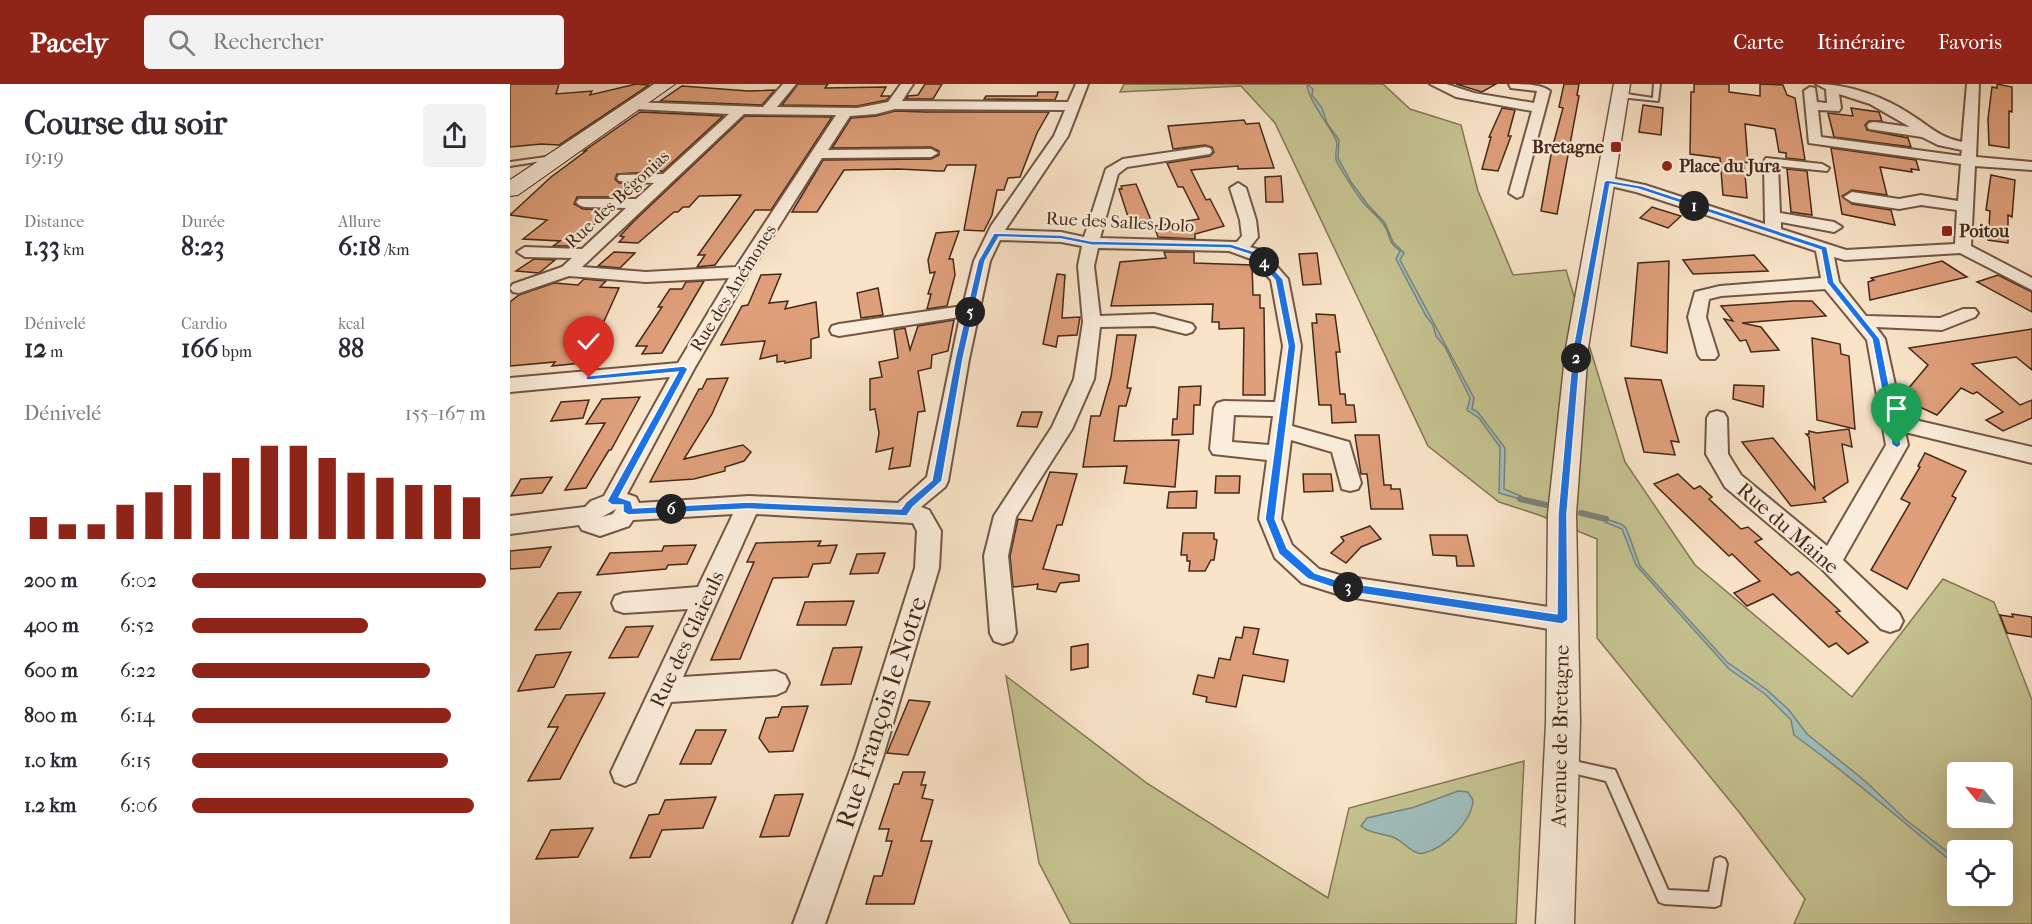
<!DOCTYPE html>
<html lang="fr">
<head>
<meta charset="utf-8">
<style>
	:root { --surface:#fff; --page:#f2f2f3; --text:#2b2b33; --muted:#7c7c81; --accent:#8f2418 }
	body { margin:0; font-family:"IM FELL French Canon",serif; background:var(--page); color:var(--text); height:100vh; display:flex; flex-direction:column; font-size:22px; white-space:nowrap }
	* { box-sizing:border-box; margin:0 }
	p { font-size:20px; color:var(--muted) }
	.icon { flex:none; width:33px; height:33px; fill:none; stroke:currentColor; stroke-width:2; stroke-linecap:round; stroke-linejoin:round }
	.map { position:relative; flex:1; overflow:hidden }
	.sheet { display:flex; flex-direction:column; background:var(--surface); width:510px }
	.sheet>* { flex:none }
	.needle { width:39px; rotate:300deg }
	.buttons { position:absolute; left:1437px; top:678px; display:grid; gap:12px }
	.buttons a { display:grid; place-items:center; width:66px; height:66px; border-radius:6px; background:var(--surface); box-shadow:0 6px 24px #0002; font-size:30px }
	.pin { position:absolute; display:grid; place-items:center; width:51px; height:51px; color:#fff; margin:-62px -26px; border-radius:50% 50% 50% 0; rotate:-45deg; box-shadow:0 0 6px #0007 }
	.pin .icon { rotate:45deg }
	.km { position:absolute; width:30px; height:30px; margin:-15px; border-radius:50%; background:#222; color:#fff; font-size:16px; line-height:30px; text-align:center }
	.round { display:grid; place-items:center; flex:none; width:63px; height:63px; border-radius:6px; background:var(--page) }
	.headline { display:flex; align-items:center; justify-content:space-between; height:102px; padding:0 24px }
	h1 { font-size:33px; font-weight:700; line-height:45px }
	.metrics { display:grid; grid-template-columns:repeat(3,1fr); gap:9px; height:102px; padding:6px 24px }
	.metrics div { display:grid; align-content:center }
	.metrics b { font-size:26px; font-weight:700 }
	.metrics small { font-size:16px; font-weight:400 }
	.metrics p { font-size:16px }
	.chart { height:168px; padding:12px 24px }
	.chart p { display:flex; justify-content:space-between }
	.chart svg { width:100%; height:108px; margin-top:6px; stroke:var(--accent); stroke-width:6 }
	ul { padding:0 24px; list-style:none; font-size:20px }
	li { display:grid; grid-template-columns:96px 72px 1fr; align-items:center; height:45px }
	li i { height:15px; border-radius:8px; background:var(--accent) }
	header { display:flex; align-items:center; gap:36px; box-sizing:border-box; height:84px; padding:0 30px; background:var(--accent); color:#fff }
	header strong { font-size:28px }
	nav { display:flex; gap:33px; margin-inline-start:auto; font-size:21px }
	.search { width:420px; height:54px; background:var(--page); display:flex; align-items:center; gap:15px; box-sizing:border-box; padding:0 21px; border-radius:6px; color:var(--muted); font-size:22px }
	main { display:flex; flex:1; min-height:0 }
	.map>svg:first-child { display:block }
	.green { fill:#c5c290; stroke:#867554; stroke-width:1.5; fill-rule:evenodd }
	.water { fill:#9fbebc; stroke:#7b827a; stroke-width:1.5 }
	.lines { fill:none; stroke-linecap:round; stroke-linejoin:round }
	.stream { stroke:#7b827a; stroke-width:6 }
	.building { fill:#de9f7a; stroke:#462818; stroke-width:1.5 }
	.service-casing { stroke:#735744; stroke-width:4 }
	.minor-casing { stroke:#735744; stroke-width:4 }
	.tertiary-casing { stroke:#735744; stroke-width:3 }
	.secondary-casing { stroke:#462818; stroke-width:2 }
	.service { fill:#fbeddb; fill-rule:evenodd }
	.minor { fill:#fbeddb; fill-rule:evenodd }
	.tertiary { fill:#fbeddb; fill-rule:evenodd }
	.secondary { fill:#fbeddb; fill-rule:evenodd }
	.route { fill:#1a73e8; stroke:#fff; stroke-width:1.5 }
	.poi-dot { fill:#8f2418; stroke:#fbeddb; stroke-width:2 }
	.labels { text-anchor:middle; stroke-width:4.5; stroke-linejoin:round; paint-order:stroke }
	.far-poi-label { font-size:18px; font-weight:bold; fill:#462818; stroke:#fbeddb; text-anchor:start }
	.far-street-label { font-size:18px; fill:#462818; stroke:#fbeddb }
	.street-label { font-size:21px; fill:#462818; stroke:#fbeddb }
	.near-street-label { font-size:26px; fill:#462818; stroke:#fbeddb }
</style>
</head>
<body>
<header>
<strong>Pacely</strong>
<div class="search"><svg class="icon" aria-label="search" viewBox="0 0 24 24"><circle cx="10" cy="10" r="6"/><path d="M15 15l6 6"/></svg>Rechercher</div>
<nav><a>Carte</a><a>Itinéraire</a><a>Favoris</a></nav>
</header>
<main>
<section class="sheet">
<div class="headline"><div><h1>Course du soir</h1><p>19:19</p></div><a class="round"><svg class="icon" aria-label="share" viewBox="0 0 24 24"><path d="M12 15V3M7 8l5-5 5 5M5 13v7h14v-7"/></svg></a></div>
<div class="metrics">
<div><p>Distance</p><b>1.33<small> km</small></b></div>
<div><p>Durée</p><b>8:23</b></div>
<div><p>Allure</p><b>6:18<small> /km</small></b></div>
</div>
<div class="metrics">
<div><p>Dénivelé</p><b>12<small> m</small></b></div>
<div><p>Cardio</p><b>166<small> bpm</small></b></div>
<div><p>kcal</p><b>88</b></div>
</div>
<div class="chart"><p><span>Dénivelé</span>155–167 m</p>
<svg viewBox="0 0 160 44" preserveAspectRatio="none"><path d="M5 44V35M15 44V38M25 44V38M35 44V30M45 44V25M55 44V22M65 44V17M75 44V11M85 44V6M95 44V6M105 44V11M115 44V17M125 44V19M135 44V22M145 44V22M155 44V27"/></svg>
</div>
<ul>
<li><b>200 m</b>6:02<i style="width:100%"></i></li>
<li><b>400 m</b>6:52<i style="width:60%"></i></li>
<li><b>600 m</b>6:22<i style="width:81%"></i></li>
<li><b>800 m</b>6:14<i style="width:88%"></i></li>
<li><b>1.0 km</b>6:15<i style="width:87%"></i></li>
<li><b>1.2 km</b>6:06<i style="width:96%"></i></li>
</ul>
</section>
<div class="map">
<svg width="1522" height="840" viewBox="0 0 1522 840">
	<rect width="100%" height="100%" fill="#f9e4c8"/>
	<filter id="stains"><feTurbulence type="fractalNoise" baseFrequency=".00333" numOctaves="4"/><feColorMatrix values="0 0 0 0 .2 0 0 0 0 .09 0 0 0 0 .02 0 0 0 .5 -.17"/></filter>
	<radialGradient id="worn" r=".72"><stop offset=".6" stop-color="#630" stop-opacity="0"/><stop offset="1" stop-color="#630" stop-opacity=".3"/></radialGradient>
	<g class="green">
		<path d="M614,0H873L900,25L951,41L968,107L1003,191L1056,186L1115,378L1185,481L1342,613L1433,495L1484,518L1522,616V840H1284L1295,815L1229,728L1087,554V455L1029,431L989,418L918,362L765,39L731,2L610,8ZM1448,688H1492V734H1448ZM1448,766H1492V812H1448Z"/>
		<path d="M496,592L638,700L818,814L839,724L1014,677L1006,840H561L529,779Z"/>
	</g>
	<g class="water">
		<path d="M797,0L803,5L802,11L812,24L817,39L829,56L828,74L841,98L858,121L875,139L883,158L894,169L890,176L964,314L962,325L967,327L995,364L994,405L1011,412L1010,415L989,409L990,363L969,334L957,326L960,314L935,263L926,252L923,241L916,232L886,175L890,167C876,157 882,153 874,141C868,132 858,125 852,117C842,104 835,92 827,78C823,71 829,63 826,56C818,39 798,16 797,0Z"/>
		<path d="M1096,435L1111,440L1116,444L1130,482L1217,578L1257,606L1279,626L1297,650L1355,697L1396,736L1447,775V782C1393,738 1341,692 1284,651L1281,636L1255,610L1219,585L1126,481L1112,445L1095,438Z"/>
		<path d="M948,707L958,708L963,716C962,737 935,764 914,769C904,772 894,758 885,754C874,749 859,750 851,742L857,734L905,723Z"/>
	</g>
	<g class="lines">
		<g class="stream">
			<path d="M1010,415L1036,421"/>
			<path d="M1071,429L1096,435"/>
		</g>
	</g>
	<g class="building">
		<path d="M0,0H49L46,10L82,7L80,11L126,0L139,1L49,61L31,60L0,63Z"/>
		<path d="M288,0H318L315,4L376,3L371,12H380L377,16L347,22L272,21Z"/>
		<path d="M415,0H432L423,15H396L398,12L408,11Z"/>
		<path d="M946,0H986L972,8Z"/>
		<path d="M1054,0H1069L1067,11L1069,12L1047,130L1031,127L1042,65L1053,24L1049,23Z"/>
		<path d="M1184,0H1219V8L1250,12V0L1273,1L1277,11L1285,14L1295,76L1276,74V69L1269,68L1265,45L1235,40L1238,79L1234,78L1237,114L1213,111L1210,74L1180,70L1181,8H1184Z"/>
		<path d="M1487,0L1502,3V28L1499,27V64L1479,61L1478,35L1482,3L1487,4Z"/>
		<path d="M172,2L238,7L265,6L252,21L150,17Z"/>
		<path d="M528,8H548L545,16L474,15L476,12H527Z"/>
		<path d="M1133,21L1153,24L1151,51L1129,48Z"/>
		<path d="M992,24L1005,26L998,52H1001L988,87L972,85L981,53H979Z"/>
		<path d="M1341,24L1369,28L1372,37H1359L1355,41L1357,46L1398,54L1401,63L1324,53L1318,29L1343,32Z"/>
		<path d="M385,27L416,28H539L527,49L510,93L498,94L494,106H487L482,131L474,147L454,146L466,81H437L434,87H429L389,85L334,86L307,128H282L313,76L421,75L429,71V67L421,63L322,64L341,34L366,32Z"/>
		<path d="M130,28L213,32L152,88L147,84L142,88L107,90L105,95L109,99L129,100L115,113H67L64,120L73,125L100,126L65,158H57L61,162H43L50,157L13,155L37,136L0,131L41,93L76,67H74Z"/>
		<path d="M235,32L322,33L261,126H245L205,181L187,183L195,171H188L231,111L189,112L179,123H173L168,128H164L128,159L109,158L114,153L110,152L124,137Z"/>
		<path d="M734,36L736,40L749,39L764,84L728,85V82L681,86L696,116L700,115L714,142L685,150V155L648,153L644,142L689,135L673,103H668L657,79L700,72L704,68L702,63L695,61L663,65L658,42Z"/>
		<path d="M1321,64L1406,76L1409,86L1401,85L1402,88L1370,83L1377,111L1342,106L1332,112L1342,120L1381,126L1385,141L1332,130Z"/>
		<path d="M1277,85L1297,87L1302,131L1281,128Z"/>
		<path d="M1481,91L1505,96L1502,133L1498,131V159L1478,156L1480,127L1476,126Z"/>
		<path d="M771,92L773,118H756L755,93Z"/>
		<path d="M626,100L643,141L622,145L609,105H612L611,102Z"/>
		<path d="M1142,123L1148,125L1171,132L1158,144L1130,134Z"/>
		<path d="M449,147L439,175H443L445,191L437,222L417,225L421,210H418L425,188L420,189L418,176L426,149Z"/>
		<path d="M104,168L125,169L110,184L88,182Z"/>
		<path d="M654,168H684V179L742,181L743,211H750V224H754L755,311H733L734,244L709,245V238H702L703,220L601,222L610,178L656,174Z"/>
		<path d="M807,169L811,200L793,201L789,170Z"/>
		<path d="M1244,171L1258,187L1183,190L1173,176Z"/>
		<path d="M24,175L45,176L29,189L6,187Z"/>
		<path d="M1159,177L1157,269L1121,262L1128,179Z"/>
		<path d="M1432,177L1457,193L1360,216L1358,198L1364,196L1361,194Z"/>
		<path d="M271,190L259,219L278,217L275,225L306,218L309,253L301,255V274L275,279V277L267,278V271L250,275L255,257L211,261L232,222L238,221L251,191Z"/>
		<path d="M547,190L555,191L552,234L570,233L567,251L548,252L546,263L533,260Z"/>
		<path d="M1488,191L1522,208V228L1467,198Z"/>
		<path d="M74,195L96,197L90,203L109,204L86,255L94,254L81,278L42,282L45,278L0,282V218L9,211L44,199L68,201Z"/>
		<path d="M194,197L152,269L132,270L137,262H126L152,223H148L160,205H172L176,198Z"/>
		<path d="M368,204L373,231L351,234L347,209Z"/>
		<path d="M1284,217H1302L1316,232L1232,239L1251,243L1269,266L1241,268L1236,256L1230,257L1214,235L1223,237L1211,222Z"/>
		<path d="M806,230L825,231L830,268H826L830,310H835L836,321H844L846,338L822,339L821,321H809L802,239H807Z"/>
		<path d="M444,236L438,267L422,271L421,284L408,287L415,327L408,328L400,382L379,385L383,364L366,368L369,349L365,325L360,326V295L372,293L369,278L388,274L384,246L395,244L400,266L408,242Z"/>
		<path d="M1522,245V286L1506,273L1462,280L1510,321L1522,316V334L1493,347L1476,336L1493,328L1467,308L1463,310L1451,304L1427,331L1397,317L1405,308L1398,305L1418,281L1399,264Z"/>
		<path d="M607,251H626L617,304H621L616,322H609L604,357L669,356L665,403L614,399L617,382L573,383L581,332H590L601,293Z"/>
		<path d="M1302,254L1330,260L1331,270L1339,272L1345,345L1307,336Z"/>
		<path d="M218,294L202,330L174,375L233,361L241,368L234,377L215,383V387L184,395L140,398L189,305H192L197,295Z"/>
		<path d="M1115,294L1151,296L1169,358L1161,357L1165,371L1134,368Z"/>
		<path d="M1224,301L1254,302L1253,323L1223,315Z"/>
		<path d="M691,302L690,321H684L683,350L662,351L663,335H667L669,303Z"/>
		<path d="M130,313L101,366H99L76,404L55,406L95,339L76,340L92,315Z"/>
		<path d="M79,316L73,334L41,337L51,318Z"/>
		<path d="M512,328H532L527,343L507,342Z"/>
		<path d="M1339,345L1342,363L1332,360L1338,398L1313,414L1316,418L1281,422L1232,358L1263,354L1305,405L1299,353L1296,350H1299V347L1307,349Z"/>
		<path d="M845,351H869L874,401H881V405H890L893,425H861L857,390H851Z"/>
		<path d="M1415,369L1456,387L1442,412L1446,414L1397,505L1361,486L1400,419L1391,415L1410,383L1408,382Z"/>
		<path d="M540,388L567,390L552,441H547L533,485L569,491V497L550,499L546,508L527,505L528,500L503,503L500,472L508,435L522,437Z"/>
		<path d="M793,390H821L823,407L794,408Z"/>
		<path d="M1168,390L1184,405L1190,402L1202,413L1199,415L1231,445L1238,443L1252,455L1245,458L1281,491L1288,488L1330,527L1326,528L1358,558L1338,570L1326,559L1319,563L1263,510L1237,522L1224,509L1250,497L1222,470L1219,472L1144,400Z"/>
		<path d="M706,392H730L729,409H705Z"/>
		<path d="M42,393L32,409L1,412L11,395Z"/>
		<path d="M687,407L686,424H657L659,408Z"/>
		<path d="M860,442L871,455L851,463L836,479L821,469L834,457L831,453Z"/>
		<path d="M673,449H704V455L707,456L704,476H701L695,487H679L680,477H677V471H671Z"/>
		<path d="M920,451H957L964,482H947L946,472L923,471Z"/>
		<path d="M311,457L308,462L327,461L320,479L303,480L298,493L263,494L230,575L201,576L244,478H237L246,459Z"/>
		<path d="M186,461L177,480L158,481L156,485L87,491L100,469L152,467L154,462Z"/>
		<path d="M41,463L30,483L0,485V467Z"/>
		<path d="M375,469L368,489L340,490L347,470Z"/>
		<path d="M71,508L50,545L25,546L48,509Z"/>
		<path d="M344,517L336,541H287L295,518Z"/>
		<path d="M1502,530L1522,533V553L1497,549L1490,531L1503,533Z"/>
		<path d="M143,542L128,573L99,574L116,543Z"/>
		<path d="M734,543L749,545L743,570L778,576L774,598L733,591L726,623L696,618L697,613L683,610L688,591L704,594L709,574L720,576L726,553L732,554Z"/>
		<path d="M578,560V583L561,586V563Z"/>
		<path d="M352,563L341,600L311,601L323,564Z"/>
		<path d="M61,568L44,603L8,607L26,571Z"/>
		<path d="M95,609L50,695L18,697L48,643H38L56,611Z"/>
		<path d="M399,616L420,618L398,671L377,669Z"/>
		<path d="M298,622L283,667L259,668L249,654L256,634L268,633L272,623Z"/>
		<path d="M186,646H216L201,680H170Z"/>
		<path d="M393,688H415L411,701H416L412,714L423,716L411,757H422L404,820H356L364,792H372L382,757H376L379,745H369L384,700H389Z"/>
		<path d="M293,710L279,752L250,753L265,711Z"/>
		<path d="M206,713L193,744L152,746L140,773L120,774L139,731L149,730L155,716Z"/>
		<path d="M83,744L68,773L26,775L41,746Z"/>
	</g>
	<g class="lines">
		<g class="service-casing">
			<g id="service">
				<path d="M1144,0H1150L1148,17L1110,13L1107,11L1110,9L1143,14Z"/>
				<path d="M43,72L46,74L45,75L0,82V78Z"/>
				<path d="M1055,675L1105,686L1158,806L1199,808L1205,775L1210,773L1215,775L1217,780L1210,821L1205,823L1154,820L1149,818L1096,697L1050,686L1048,681L1050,676Z"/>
			</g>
		</g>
		<g class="minor-casing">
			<g id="minor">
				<path d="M273,0H286L267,23L347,24L378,18L391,0H403L392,17L558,18L566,0H578L558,52L495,146L551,148L574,153L596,85L613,75L695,63L700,64L702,67L700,70L617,83L608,90L590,154L727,158L732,152L730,136L720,104L728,99L736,104L746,136L748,153L740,163L753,167L778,195L791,262L782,342L839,358L851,399L848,405L840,407L832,405L822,368L781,356L771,435L782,461L809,485L833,492L1052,525L1061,528L1065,536L1061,544L1052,547L833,512L792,499L765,474L749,435L757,376L703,370L700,365L704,324L707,319L714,317L765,318L773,262L761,196L741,175L719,167L588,164L584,182L590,232L644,230L682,240L685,244L682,248L676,250L644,242L590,243L584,295L562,345L506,433L498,472L506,549L502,557L493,560L484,557L480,549L474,472L484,432L542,343L564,295L573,238L568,182L572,162L551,158L490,156L480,177L459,275L438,397L435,403L411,423L419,426L431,447L429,484L373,673L315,840H283L345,673L405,484L407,447L403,439L246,430L173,593L266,587L275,591L279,599L275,607L266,611L161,618L125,698L115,702L105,698L101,688L178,525L114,529L105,526L102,519L105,512L114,509L188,503L223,430L123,436L119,442L90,452L72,446L69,441L0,450V432L75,423L81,417L94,412L160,293L0,308V294L168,279L219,194L136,198L59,192L9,209L3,208L0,204L3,200L52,183L62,174L15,173L7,168L15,163L72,165L116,124L74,123L69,121L66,118L69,115H126L144,99L109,97L107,94L109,91L153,90L219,30L125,25L118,21L120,18L253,23ZM385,25L555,26L544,52L481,142L464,177L453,222L329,240L322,242L320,246L322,250L329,252L450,233L417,393L388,419L239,412L129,419L126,413L117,410L184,285L240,188L312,74L421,73L428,69L421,65L318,66L340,32L366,30ZM234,30L326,31L226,183L136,188L72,183ZM724,331L763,332L759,361L722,358ZM106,425L103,430L92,433Z"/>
				<path d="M920,0H936L964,9L1024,19L1027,7L1001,4L999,0C1013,0 1031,0 1040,7L1012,112L1007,114L999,109L1022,27L946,13Z"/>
				<path d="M1306,0C1338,0 1376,13 1403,32C1422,44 1429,53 1452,58L1457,0H1469L1466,73L1522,78V86L1465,82L1461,162L1522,194V206L1450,169L1335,176L1324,173L1329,198L1356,232L1430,234L1453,225H1465L1468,229L1465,233L1432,246L1366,243L1375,255L1392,333L1522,363V379L1395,348L1398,361L1333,476L1389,529L1393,537L1389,545L1380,548L1371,545L1312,485L1215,403L1196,370L1197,334L1200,329L1207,327L1214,329L1217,334L1218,370L1231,391L1317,462L1376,361L1357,256L1315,205L1211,212L1199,215L1196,233L1208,271L1205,275H1191L1188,271L1178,233L1185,208L1210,202L1311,194L1306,167L1126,108L1092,100L1090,97L1097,93L1135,101L1255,140L1254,77L1256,74L1312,80L1319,84L1317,87L1268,82L1270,129L1324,138L1332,143L1324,148L1271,138V145L1336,166L1445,160L1447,126L1411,121L1389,125L1342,118L1334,113L1342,108L1389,115L1411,111L1448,117L1451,80L1299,59L1294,7L1300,3L1305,4L1307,18L1317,19L1316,5ZM1329,10L1360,20L1400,43L1364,38L1359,39L1357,42L1359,45L1412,53L1428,61L1452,66L1451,72L1311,53L1308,26L1329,27L1331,24Z"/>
			</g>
		</g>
		<g class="tertiary-casing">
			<path id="tertiary" d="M1104,0H1120L1078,264L1066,430L1070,639L1064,840H1026L1036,639L1038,430L1056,264Z"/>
		</g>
		<g class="secondary-casing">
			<path id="secondary" d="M144,0H165L8,111L0,112V96Z"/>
		</g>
		<use href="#service" class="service"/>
		<use href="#minor" class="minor"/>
		<use href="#tertiary" class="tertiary"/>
		<use href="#secondary" class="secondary"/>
	</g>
	<path class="route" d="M1097,96L1132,102L1317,163L1324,198L1370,255L1391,361L1387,364L1382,361L1362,255L1317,199L1311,166L1128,105L1100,100L1071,264L1057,430L1058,536L1052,540L833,507L798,495L769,470L755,435L778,262L765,196L744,172L720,164L581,161L551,155L489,153L475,177L453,275L432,397L403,423L397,432L238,425L118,431L113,428V421H102L97,417L168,288L79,296H76V292L174,282L178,285L109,413L121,417L123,424L238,418L391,425L396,418L422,396L445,275L468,177L484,149L551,151L581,157L721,160L749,169L773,195L786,262L765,435L777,464L805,489L833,498L1047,530L1048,430L1063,264L1094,98Z"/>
	<g class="poi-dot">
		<rect x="1100" y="57" width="12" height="12" rx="3"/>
		<circle cx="1157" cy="82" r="6"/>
		<rect x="1431" y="141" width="12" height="12" rx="3"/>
	</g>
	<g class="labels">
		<g class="far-poi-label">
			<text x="1094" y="69" text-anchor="end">Bretagne</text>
			<text x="1169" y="88">Place du Jura</text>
			<text x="1449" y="153">Poitou</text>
		</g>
		<g class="far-street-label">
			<text transform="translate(107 115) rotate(-43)" y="6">Rue des Bégonias</text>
			<text transform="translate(610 138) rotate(3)" y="6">Rue des Salles Dolo</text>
			<text transform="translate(223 204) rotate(-58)" y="6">Rue des Anémones</text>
		</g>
		<g class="street-label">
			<text transform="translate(1278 444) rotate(41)" y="7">Rue du Maine</text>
			<text transform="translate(177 555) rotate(-65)" y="7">Rue des Glaieuls</text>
			<text transform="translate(1050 652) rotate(-89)" y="7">Avenue de Bretagne</text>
		</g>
		<g class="near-street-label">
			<text transform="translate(371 628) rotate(-72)" y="9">Rue François le Notre</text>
		</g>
	</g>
	<rect width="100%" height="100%" filter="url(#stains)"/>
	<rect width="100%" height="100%" fill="url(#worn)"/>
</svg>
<div class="buttons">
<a><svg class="needle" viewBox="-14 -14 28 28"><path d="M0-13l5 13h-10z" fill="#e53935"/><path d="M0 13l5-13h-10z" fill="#7c7c81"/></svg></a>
<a><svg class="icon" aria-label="locate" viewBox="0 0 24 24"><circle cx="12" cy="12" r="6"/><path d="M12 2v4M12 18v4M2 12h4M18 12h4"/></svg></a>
</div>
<div class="pin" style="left:1387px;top:361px;background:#1e9e55"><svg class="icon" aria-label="arrive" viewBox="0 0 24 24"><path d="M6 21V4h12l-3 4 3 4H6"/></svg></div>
<div class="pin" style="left:79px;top:294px;background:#d93025"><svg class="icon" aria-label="check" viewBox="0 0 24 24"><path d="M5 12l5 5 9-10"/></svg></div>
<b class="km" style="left:1184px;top:122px">1</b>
<b class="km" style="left:1066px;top:274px">2</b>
<b class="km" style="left:838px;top:503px">3</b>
<b class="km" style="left:754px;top:178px">4</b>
<b class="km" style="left:460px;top:228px">5</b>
<b class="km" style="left:161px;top:425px">6</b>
</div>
</main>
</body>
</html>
